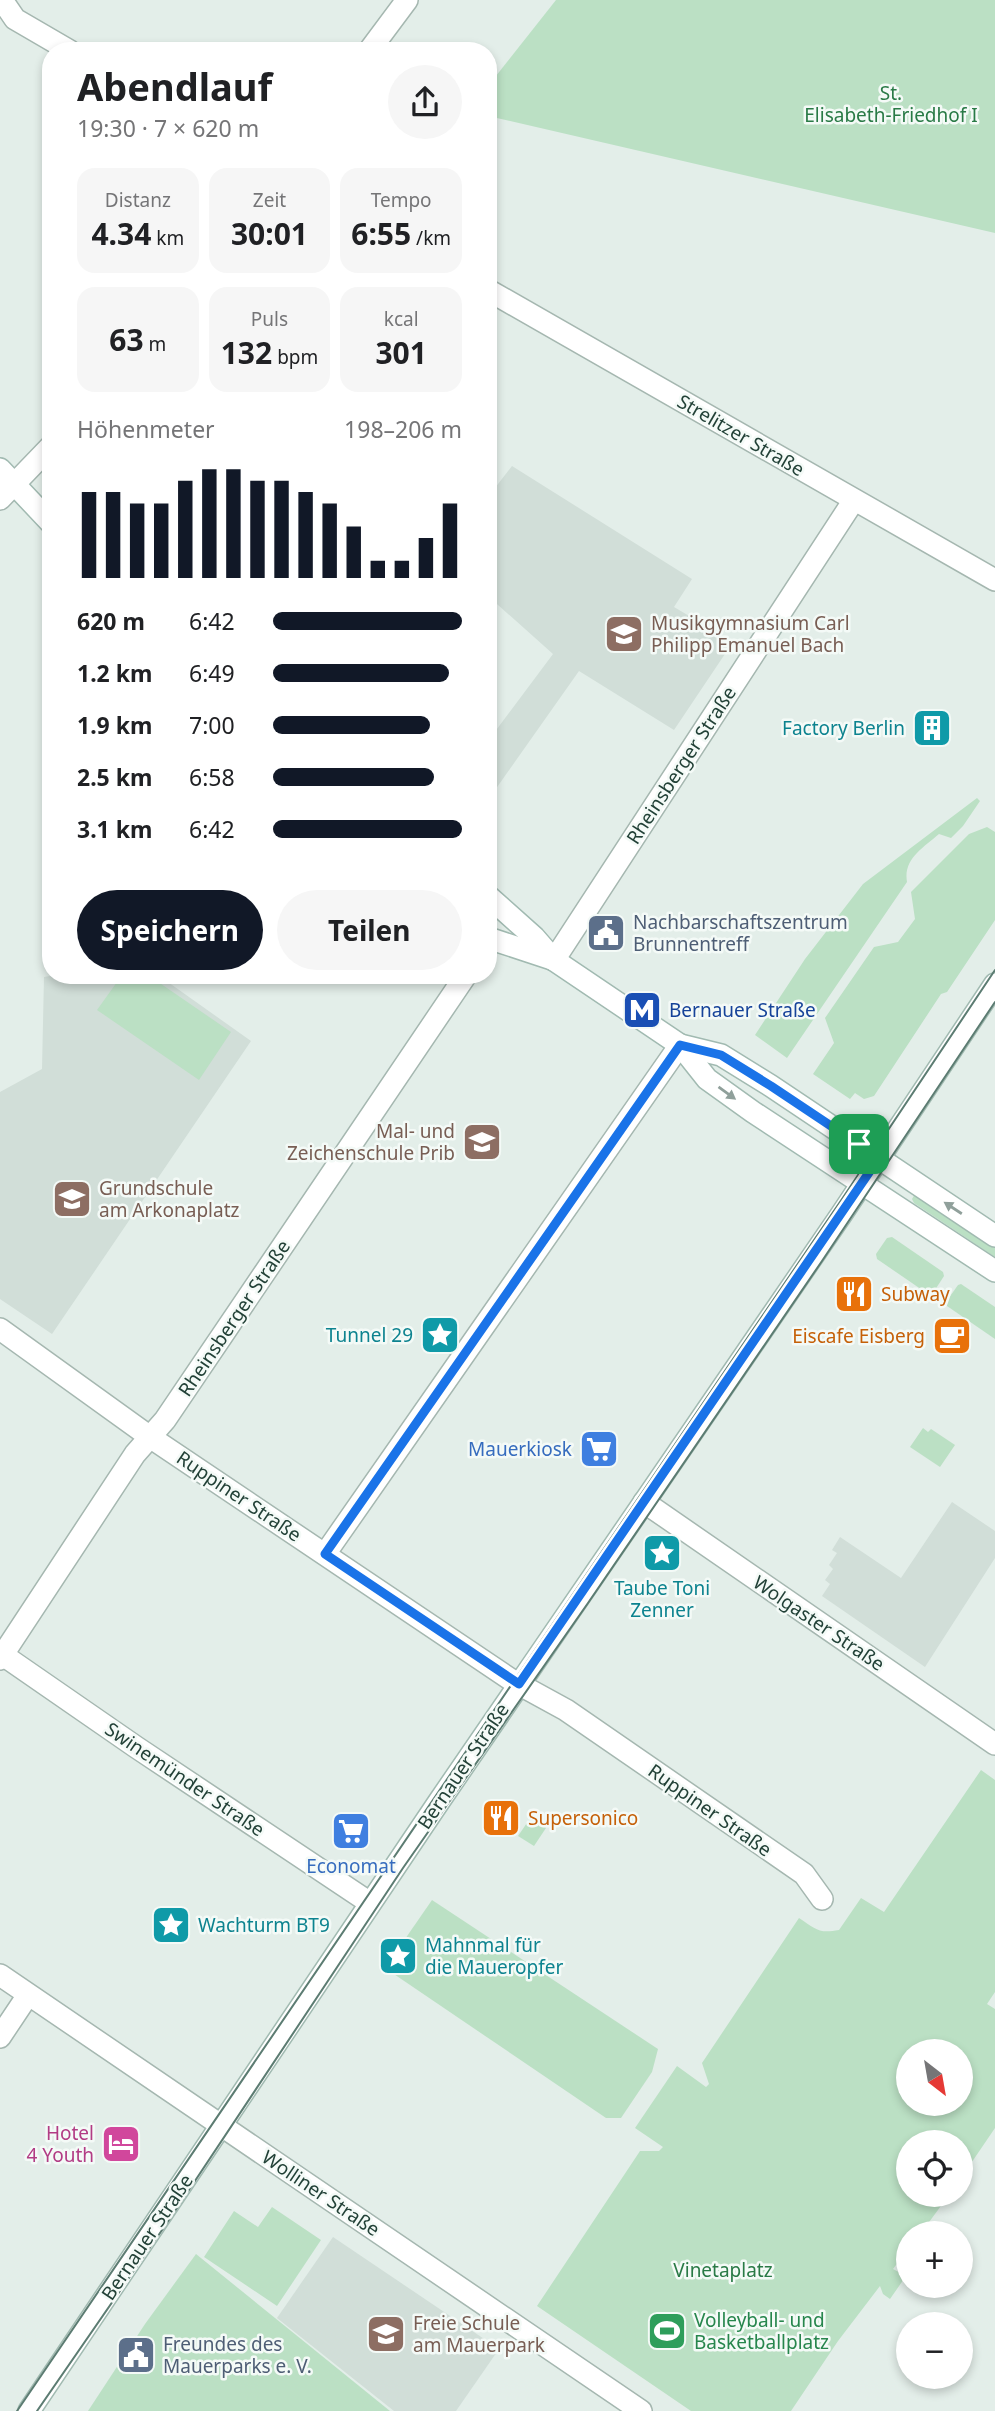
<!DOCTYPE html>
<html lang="de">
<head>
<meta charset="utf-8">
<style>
	:root { --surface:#fff; --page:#f6f6f6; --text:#202124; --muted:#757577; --accent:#111827 }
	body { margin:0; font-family:"Noto Sans",sans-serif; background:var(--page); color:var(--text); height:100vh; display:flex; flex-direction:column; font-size:26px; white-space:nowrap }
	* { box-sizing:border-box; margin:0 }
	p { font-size:23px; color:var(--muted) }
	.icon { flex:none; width:38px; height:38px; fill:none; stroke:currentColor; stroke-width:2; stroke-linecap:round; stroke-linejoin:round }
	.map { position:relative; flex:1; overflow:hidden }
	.side { position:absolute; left:42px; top:42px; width:455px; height:942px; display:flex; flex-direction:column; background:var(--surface); border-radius:28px; box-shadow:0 4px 10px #0003 }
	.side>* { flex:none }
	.needle { width:46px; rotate:149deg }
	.controls { position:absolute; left:896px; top:2039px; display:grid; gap:14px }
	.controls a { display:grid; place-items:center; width:77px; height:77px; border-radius:50%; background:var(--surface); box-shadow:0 4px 10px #0003; font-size:35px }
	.pin { position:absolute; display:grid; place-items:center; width:60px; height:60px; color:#fff; margin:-30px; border-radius:14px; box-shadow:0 4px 10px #0006 }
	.round { display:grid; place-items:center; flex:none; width:74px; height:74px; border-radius:37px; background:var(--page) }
	.head { display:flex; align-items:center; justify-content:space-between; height:119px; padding:0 35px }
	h1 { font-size:38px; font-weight:700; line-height:52px }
	.metrics { display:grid; grid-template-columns:repeat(3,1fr); gap:10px; height:119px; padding:7px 35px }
	.metrics div { display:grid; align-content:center; border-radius:18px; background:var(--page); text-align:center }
	.metrics b { font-size:30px; font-weight:700 }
	.metrics small { font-size:19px; font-weight:400 }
	.metrics p { font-size:19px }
	.chart { height:196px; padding:14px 35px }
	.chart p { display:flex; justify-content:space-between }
	.chart svg { width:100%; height:126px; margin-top:7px; stroke:var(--accent); stroke-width:6 }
	.action { display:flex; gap:14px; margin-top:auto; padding:14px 35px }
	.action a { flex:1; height:80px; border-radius:42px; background:var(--accent); color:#fff; font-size:28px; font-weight:700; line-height:80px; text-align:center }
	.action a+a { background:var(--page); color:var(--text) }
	ul { padding:0 35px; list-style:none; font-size:23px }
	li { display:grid; grid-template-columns:112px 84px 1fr; align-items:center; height:52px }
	li i { height:18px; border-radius:9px; background:var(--accent) }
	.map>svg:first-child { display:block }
	.built { fill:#d1ded8 }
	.green { fill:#bbe0c4; fill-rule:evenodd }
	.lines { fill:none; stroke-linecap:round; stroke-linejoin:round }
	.minor-casing { stroke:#a5b7b0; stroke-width:24 }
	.secondary-casing { stroke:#a1bab1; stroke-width:24 }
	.minor { stroke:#fff; stroke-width:21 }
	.secondary { stroke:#fff; stroke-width:21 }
	.tram { stroke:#5c7c72; stroke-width:2 }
	.oneway { fill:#90a09b }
	.route-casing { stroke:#fff; stroke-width:14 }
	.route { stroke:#1a73e8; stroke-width:9 }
	.labels { text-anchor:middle; stroke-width:5; stroke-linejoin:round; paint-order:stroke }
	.park-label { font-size:19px; fill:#297a46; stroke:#f4faf7 }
	.street-label { font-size:19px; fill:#224137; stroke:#f4faf7 }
	.education-label { font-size:19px; fill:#785e54; stroke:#f4faf7; text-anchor:start }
	.culture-label { font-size:19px; fill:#0d838f; stroke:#f4faf7; text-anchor:end }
	.service-label { font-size:19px; fill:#4e5e75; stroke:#f4faf7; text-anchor:start }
	.transit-label { font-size:19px; fill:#164399; stroke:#f4faf7; text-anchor:start }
	.food-label { font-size:19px; fill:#c56008; stroke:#f4faf7; text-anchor:start }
	.shop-label { font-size:19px; fill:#366cbe; stroke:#f4faf7; text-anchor:end }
	.hotel-label { font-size:19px; fill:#b23c85; stroke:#f4faf7; text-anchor:end }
	.leisure-label { font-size:19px; fill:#27864d; stroke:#f4faf7; text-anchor:start }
</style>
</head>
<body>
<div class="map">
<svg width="995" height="2411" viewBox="0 0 995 2411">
	<rect width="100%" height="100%" fill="#e3eee9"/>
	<g class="built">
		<path d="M512,466L692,579L674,607L733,642L674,730L579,671L488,800V741L553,654L488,596V497Z"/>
		<path d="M56,975H158L251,1041L52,1334L0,1299V1092L42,1069L44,977Z"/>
		<path d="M952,1502L995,1531V1558L925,1667L822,1596L830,1584L825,1580L833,1569L829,1565L837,1553L832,1550L840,1537L901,1578Z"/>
		<path d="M333,2237L499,2349L456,2411H394L277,2318Z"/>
	</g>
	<g class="green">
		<path d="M556,0H995V233L488,116V86Z"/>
		<path d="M977,798L980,801L963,826L951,838L939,834C923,848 903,859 907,882L787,1058L755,1035L805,959L863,884Z"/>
		<path d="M987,827L995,832V920L947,992L941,994L874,1096L864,1099L855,1093L850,1099L813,1074L834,1043L825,1018L874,947L898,942L915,919L911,892L969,834Z"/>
		<path d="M122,975H148L231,1032L199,1080L97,1010Z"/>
		<path d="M915,1194L995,1245V1257L914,1203L912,1199Z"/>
		<path d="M892,1237L943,1272L944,1276L933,1293L928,1294L877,1259L876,1254L887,1238Z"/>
		<path d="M961,1284L995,1307V1339L947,1306L946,1302L958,1285Z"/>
		<path d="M923,1428L928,1432L931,1429L955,1445L940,1467L910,1447Z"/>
		<path d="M981,1770L995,1780V1992L987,2004L995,2009V2128L961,2178V2142H908V2194L949,2195L921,2233H908V2249L893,2269L906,2276L890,2299L883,2294L880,2286L838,2341L791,2411H691L537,2306L640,2151H659L663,2147L635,2128L677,2066L706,2087L709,2084L702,2063L799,1918C816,1929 818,1934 839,1930L861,1898L884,1912ZM908,2051H961V2104H908Z"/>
		<path d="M531,1817L546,1828L534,1846L518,1836Z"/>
		<path d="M432,1900L658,2049L652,2072L621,2118H606L385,1968Z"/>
		<path d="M272,2207L321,2240L277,2306L204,2257L234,2211L258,2227Z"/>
		<path d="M196,2254L390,2411H88L145,2324Z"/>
	</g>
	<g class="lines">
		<g class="minor-casing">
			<g id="minor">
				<path d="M2,0L15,19L70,51"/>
				<path d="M369,51L407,0"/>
				<path d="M488,290L995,580"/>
				<path d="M0,499L51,446"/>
				<path d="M554,960L854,500"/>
				<path d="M0,1329L150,1437L513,1681L566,1710L804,1874L822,1899"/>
				<path d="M644,1502L995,1744"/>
				<path d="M325,1554L680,1045"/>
				<path d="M0,1653L136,1747L370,1903"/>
				<path d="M0,1659L135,1454L165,1420L466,975"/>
				<path d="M0,1975L641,2411"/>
				<path d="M0,2037L28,1995"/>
			</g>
		</g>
		<g class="secondary-casing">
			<g id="secondary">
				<path d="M0,469L51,523"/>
				<path d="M488,896L534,937L554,960L680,1045L707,1079L753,1112L995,1271"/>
				<path d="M488,938L552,959"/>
				<path d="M680,1045L721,1055L771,1086L995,1236"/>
				<path d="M29,2411L438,1803L841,1215L995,984"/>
			</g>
		</g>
		<use href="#minor" class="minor"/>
		<use href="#secondary" class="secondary"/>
		<g class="tram">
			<path d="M17,2411L842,1199L995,970"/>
			<path d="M37,2411L169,2220L403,1868L588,1603L822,1261L995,1002"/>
		</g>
	</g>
	<defs><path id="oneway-solid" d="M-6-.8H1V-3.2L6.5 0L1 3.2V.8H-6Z" transform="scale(1.75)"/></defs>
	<g class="oneway">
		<use href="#oneway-solid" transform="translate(727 1093) rotate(36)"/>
		<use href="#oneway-solid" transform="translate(953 1208) rotate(-147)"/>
	</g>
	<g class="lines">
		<g class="route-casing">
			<path id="route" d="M680,1045L721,1055L771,1086L879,1158L519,1684L325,1554Z"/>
		</g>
		<use href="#route" class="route"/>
	</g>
	<defs>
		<g id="school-square" transform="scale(2.0125)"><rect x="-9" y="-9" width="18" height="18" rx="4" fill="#8d6e63" stroke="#f4faf7"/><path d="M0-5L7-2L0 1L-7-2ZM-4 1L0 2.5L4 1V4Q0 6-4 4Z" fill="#fff"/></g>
		<g id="building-square" transform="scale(2.0125)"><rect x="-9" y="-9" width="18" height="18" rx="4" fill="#0f9aa8" stroke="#f4faf7"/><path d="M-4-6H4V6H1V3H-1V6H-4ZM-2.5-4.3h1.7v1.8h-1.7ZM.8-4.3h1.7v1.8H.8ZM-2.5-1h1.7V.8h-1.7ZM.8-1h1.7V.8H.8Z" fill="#fff"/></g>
		<g id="civic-square" transform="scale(2.0125)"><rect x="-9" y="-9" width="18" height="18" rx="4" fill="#5c6f8a" stroke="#f4faf7"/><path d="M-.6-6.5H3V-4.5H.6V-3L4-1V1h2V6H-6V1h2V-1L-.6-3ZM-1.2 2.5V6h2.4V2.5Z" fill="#fff"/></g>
		<g id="metro-square" transform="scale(2.0125)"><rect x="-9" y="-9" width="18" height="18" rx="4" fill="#1a4fb4" stroke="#f4faf7"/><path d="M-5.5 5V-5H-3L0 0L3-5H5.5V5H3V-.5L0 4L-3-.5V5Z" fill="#fff"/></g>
		<g id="restaurant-square" transform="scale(2.0125)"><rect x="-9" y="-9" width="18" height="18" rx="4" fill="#e8710a" stroke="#f4faf7"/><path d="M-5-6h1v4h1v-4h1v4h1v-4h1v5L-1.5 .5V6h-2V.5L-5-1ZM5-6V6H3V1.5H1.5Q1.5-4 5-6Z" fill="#fff"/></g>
		<g id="sight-square" transform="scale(2.0125)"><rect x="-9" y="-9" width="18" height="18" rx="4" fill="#0f9aa8" stroke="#f4faf7"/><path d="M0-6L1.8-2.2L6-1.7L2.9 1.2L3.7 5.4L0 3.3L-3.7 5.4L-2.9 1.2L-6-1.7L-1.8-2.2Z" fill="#fff"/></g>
		<g id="cafe-square" transform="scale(2.0125)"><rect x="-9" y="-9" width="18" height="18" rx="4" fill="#e8710a" stroke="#f4faf7"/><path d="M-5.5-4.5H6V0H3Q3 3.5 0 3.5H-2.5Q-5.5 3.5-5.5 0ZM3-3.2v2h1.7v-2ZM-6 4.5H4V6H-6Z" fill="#fff"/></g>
		<g id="supermarket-square" transform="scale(2.0125)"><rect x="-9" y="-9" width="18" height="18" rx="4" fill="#3f7fe0" stroke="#f4faf7"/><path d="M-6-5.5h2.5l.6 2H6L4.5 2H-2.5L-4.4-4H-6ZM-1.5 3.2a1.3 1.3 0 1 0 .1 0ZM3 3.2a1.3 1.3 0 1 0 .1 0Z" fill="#fff"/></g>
		<g id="hotel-square" transform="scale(2.0125)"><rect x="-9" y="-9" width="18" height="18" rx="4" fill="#d1479c" stroke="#f4faf7"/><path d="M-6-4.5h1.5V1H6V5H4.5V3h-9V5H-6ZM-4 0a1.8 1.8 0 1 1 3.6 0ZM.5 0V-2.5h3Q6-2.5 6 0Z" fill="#fff"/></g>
		<g id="stadium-square" transform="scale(2.0125)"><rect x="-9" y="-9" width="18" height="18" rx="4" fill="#2e9e5b" stroke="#f4faf7"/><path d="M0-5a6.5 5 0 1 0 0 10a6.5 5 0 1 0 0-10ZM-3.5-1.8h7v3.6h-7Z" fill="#fff"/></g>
	</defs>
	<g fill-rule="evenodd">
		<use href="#school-square" x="624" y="634"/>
		<use href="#building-square" x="932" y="728"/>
		<use href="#civic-square" x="606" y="933"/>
		<use href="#metro-square" x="642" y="1010"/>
		<use href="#school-square" x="482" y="1142"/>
		<use href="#school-square" x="72" y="1199"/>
		<use href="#restaurant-square" x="854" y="1294"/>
		<use href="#sight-square" x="440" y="1335"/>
		<use href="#cafe-square" x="952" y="1336"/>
		<use href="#supermarket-square" x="599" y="1449"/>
		<use href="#sight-square" x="662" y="1553"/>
		<use href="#restaurant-square" x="501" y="1818"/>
		<use href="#supermarket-square" x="351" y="1831"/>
		<use href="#sight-square" x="171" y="1925"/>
		<use href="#sight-square" x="398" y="1956"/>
		<use href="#hotel-square" x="121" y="2144"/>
		<use href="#stadium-square" x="667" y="2331"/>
		<use href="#school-square" x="386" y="2334"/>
		<use href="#civic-square" x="136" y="2355"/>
	</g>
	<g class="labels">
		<g class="park-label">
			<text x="891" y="100">St.<tspan x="891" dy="22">Elisabeth-Friedhof I</tspan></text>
			<text x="723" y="2277">Vinetaplatz</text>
		</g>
		<g class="street-label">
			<text transform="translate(741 435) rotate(30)" y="7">Strelitzer Straße</text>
			<text transform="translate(681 765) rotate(-57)" y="7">Rheinsberger Straße</text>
			<text transform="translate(234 1318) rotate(-56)" y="7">Rheinsberger Straße</text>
			<text transform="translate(239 1496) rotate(34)" y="7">Ruppiner Straße</text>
			<text transform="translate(819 1623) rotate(34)" y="7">Wolgaster Straße</text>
			<text transform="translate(463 1766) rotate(-56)" y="7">Bernauer Straße</text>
			<text transform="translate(185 1779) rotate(34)" y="7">Swinemünder Straße</text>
			<text transform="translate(710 1810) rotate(35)" y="7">Ruppiner Straße</text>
			<text transform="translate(321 2193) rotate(34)" y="7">Wolliner Straße</text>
			<text transform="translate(147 2237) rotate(-56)" y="7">Bernauer Straße</text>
		</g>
		<g class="education-label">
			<text x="651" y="630">Musikgymnasium Carl<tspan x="651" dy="22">Philipp Emanuel Bach</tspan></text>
			<text x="455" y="1138" text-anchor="end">Mal- und<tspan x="455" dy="22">Zeichenschule Prib</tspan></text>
			<text x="99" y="1195">Grundschule<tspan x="99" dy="22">am Arkonaplatz</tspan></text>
			<text x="413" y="2330">Freie Schule<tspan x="413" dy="22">am Mauerpark</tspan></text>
		</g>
		<g class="culture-label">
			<text x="905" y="735">Factory Berlin</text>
			<text x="413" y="1342">Tunnel 29</text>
			<text x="662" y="1595" text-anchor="middle">Taube Toni<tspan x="662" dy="22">Zenner</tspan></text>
			<text x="198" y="1932" text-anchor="start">Wachturm BT9</text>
			<text x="425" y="1952" text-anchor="start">Mahnmal für<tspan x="425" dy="22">die Maueropfer</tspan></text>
		</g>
		<g class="service-label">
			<text x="633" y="929">Nachbarschaftszentrum<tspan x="633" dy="22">Brunnentreff</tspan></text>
			<text x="163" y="2351">Freundes des<tspan x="163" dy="22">Mauerparks e. V.</tspan></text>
		</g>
		<g class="transit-label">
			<text x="669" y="1017">Bernauer Straße</text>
		</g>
		<g class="food-label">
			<text x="881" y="1301">Subway</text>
			<text x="925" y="1343" text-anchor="end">Eiscafe Eisberg</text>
			<text x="528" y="1825">Supersonico</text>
		</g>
		<g class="shop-label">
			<text x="572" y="1456">Mauerkiosk</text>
			<text x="351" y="1873" text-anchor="middle">Economat</text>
		</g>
		<g class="hotel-label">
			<text x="94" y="2140">Hotel<tspan x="94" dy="22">4 Youth</tspan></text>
		</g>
		<g class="leisure-label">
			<text x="694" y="2327">Volleyball- und<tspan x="694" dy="22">Basketballplatz</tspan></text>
		</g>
	</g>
</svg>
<div class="controls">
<a><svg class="needle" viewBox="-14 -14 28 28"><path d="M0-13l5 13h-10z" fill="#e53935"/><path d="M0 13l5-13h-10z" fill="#757577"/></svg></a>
<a><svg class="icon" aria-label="locate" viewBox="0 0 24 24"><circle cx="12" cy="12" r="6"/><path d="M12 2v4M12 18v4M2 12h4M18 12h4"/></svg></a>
<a>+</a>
<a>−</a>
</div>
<div class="pin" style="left:859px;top:1144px;background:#1e9e55"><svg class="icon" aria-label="arrive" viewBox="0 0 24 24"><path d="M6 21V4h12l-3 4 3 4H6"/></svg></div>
<section class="side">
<div class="head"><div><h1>Abendlauf</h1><p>19:30 · 7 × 620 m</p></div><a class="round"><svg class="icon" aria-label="share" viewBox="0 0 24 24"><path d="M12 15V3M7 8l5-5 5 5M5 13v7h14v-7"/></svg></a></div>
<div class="metrics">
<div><p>Distanz</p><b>4.34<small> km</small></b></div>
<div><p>Zeit</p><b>30:01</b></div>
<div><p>Tempo</p><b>6:55<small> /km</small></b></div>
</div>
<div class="metrics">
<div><b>63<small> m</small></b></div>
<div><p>Puls</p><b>132<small> bpm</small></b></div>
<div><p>kcal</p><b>301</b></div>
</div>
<div class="chart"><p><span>Höhenmeter</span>198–206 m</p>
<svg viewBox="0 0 160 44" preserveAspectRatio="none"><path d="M5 44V14M15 44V14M25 44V18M35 44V18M45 44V10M55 44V6M65 44V6M75 44V10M85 44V10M95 44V14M105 44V18M115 44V26M125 44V38M135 44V38M145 44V30M155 44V18"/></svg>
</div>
<ul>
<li><b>620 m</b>6:42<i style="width:100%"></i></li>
<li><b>1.2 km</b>6:49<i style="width:93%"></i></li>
<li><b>1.9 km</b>7:00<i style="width:83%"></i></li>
<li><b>2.5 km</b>6:58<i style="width:85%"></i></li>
<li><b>3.1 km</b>6:42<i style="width:100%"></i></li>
</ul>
<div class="action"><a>Speichern</a><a>Teilen</a></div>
</section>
</div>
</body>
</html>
